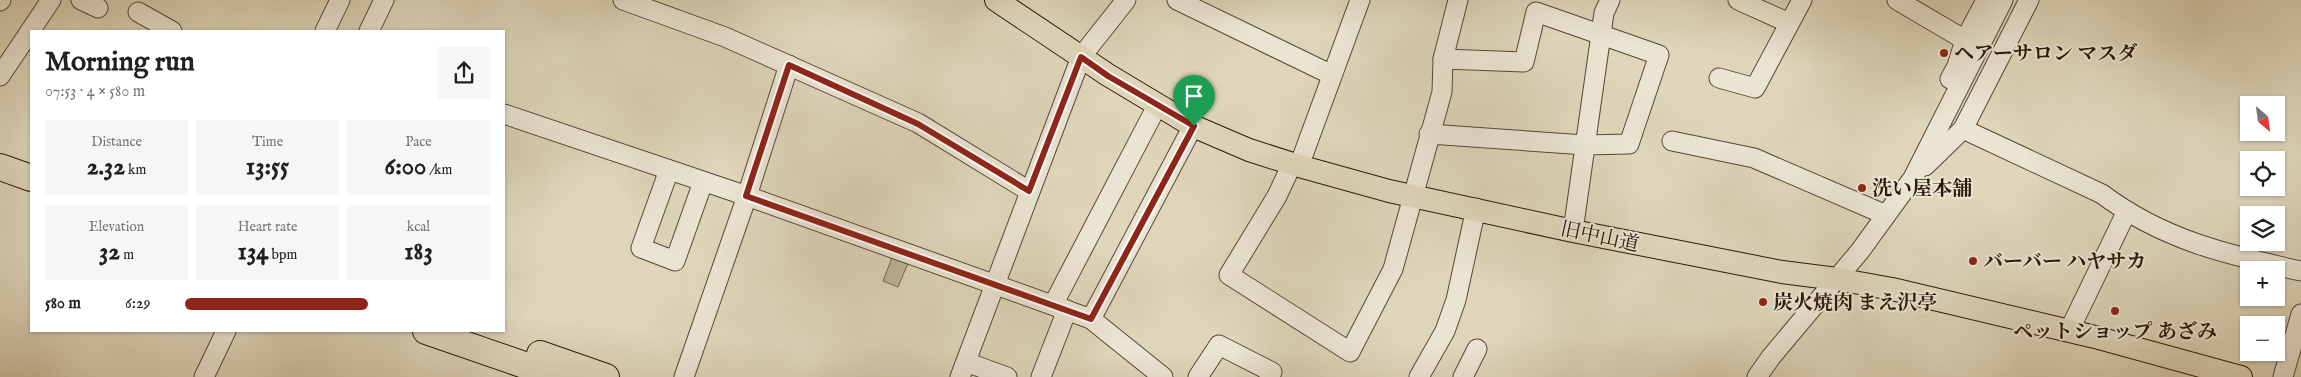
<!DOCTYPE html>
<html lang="en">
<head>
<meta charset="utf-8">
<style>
	:root { --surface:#fff; --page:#f6f6f6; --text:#202124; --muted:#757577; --accent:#8f2418 }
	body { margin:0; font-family:"IM FELL English","Noto Serif JP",serif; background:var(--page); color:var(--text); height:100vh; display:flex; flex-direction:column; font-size:19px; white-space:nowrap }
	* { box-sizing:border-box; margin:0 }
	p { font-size:16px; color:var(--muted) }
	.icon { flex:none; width:28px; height:28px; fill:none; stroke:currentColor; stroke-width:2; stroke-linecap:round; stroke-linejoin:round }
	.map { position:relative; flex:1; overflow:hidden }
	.panel { position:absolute; left:30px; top:30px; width:475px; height:302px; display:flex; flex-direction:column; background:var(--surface); border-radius:0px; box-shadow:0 1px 4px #0004 }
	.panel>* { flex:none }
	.needle { width:32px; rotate:151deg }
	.fabs { position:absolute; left:2240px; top:96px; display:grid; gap:10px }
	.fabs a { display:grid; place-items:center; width:45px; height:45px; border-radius:0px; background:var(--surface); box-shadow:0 1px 4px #0004; font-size:25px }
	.pin { position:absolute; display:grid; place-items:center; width:42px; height:42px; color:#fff; margin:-51px -21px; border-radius:50% 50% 50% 0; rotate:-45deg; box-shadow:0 0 5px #0007 }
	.pin .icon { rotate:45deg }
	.round { display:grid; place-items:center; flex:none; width:52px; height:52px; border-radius:0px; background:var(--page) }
	.overview { display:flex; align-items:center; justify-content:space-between; height:85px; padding:0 15px }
	h1 { font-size:28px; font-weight:800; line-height:38px }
	.metrics { display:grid; grid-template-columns:repeat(3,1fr); gap:8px; height:85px; padding:5px 15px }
	.metrics div { display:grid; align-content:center; border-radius:0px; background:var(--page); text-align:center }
	.metrics b { font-size:25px; font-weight:800 }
	.metrics small { font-size:14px; font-weight:400 }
	.metrics p { font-size:14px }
	ul { padding:0 15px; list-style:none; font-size:16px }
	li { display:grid; grid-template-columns:80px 60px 1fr; align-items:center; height:38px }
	li i { height:12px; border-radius:6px; background:var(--accent) }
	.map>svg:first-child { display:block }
	.green { fill:#c0b59c; stroke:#766652 }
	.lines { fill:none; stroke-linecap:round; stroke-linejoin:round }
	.minor-casing { stroke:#584734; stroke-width:21 }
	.major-casing { stroke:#2c1807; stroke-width:24 }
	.highway-casing { stroke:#2c1807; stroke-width:28 }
	.minor { stroke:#eae4d2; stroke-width:19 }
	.major { stroke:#ded5ba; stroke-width:22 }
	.highway { stroke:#ded5ba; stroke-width:26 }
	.route-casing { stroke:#fff; stroke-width:10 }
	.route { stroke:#8f2418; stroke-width:6 }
	.poi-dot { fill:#8f2418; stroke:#eae4d2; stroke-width:2 }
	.labels { text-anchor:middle; stroke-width:4; stroke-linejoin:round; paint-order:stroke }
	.poi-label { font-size:20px; font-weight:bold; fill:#2c1807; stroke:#eae4d2; text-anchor:start }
	.street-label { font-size:20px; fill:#2c1807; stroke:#eae4d2 }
</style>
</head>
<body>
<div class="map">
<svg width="2301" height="377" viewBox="0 0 2301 377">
	<rect width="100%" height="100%" fill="#ded5ba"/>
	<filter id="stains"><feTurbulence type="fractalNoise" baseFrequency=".004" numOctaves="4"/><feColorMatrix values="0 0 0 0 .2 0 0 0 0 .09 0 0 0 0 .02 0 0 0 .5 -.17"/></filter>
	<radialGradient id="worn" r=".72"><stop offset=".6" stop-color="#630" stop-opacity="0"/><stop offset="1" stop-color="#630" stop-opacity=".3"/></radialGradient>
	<path class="green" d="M893,255L909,261L898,287L883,281Z"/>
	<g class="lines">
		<g class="minor-casing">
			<g id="minor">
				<path d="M81,0L98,8"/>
				<path d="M623,0L725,37L918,123L1029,191"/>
				<path d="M1177,0L1332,75"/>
				<path d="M1738,0L1789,23"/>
				<path d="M1897,0L1965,40"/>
				<path d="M0,1L1,0"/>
				<path d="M138,12L172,31"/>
				<path d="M325,31L340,0"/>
				<path d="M369,31L384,0"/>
				<path d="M0,76L51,0"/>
				<path d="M1719,78L1755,88L1802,0"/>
				<path d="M1950,79L1957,66L1965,40L1986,0"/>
				<path d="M504,114L747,196L1091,319L1163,377"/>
				<path d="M1963,129L2102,194C2163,240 2228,255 2301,271"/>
				<path d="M1429,134L1585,145L1629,144L1659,55L1536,12L1524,62L1443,59"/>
				<path d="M1672,141L1754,158L1886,215"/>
				<path d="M1292,164L1277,196L1229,275L1350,352L1393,269L1442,92L1443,59L1458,0"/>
				<path d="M1299,166L1360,0"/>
				<path d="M1925,166L1963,129L2029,0"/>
				<path d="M669,170L641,248L675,261L703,182"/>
				<path d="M1573,231L1604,13L1610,0"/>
				<path d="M1053,305L1158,104"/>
				<path d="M1091,319L1193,126"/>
				<path d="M2069,331L2127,211"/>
				<path d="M966,362L1007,377"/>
				<path d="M204,377L226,331"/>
				<path d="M684,377L747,196L789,65"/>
				<path d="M960,377L1081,57L1126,0"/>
				<path d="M1041,377L1067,310"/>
				<path d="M1198,377L1219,345L1272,372L1269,377"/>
				<path d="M1419,377L1445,331L1456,300L1476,208"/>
				<path d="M1463,377L1477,349"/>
				<path d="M1757,377L1771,357L1860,251L1913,178L2003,0"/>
				<path d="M2283,377L2301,314"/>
			</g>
		</g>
		<g class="major-casing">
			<path id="major" d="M996,0L1108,75L1193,126L1249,150L1299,166L1389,191L1573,231L1782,272L1837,279L1892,289L2095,337L2241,377"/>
		</g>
		<g class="highway-casing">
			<g id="highway">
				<path d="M0,167L31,178"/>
				<path d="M426,331L559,377"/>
				<path d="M540,354L606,377"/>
			</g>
		</g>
		<use href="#minor" class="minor"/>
		<use href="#major" class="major"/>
		<use href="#highway" class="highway"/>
	</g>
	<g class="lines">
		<g class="route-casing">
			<path id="route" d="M1081,57L1108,76L1194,126L1091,319L746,196L789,65L918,124L1029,191Z"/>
		</g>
		<use href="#route" class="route"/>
	</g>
	<g class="poi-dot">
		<circle cx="1944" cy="53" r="5"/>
		<circle cx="1862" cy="188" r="5"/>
		<circle cx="1973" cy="261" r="5"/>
		<circle cx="1763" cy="302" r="5"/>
		<circle cx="2115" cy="311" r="5"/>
	</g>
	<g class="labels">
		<g class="poi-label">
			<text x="1954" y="60">ヘアーサロン マスダ</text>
			<text x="1872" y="195">洗い屋本舗</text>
			<text x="1983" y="268">バーバー ハヤサカ</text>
			<text x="1773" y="309">炭火焼肉 まえ沢亭</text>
			<text x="2115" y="338" text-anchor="middle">ペットショップ あざみ</text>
		</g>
		<g class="street-label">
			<text transform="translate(1600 236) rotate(12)" y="7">旧中山道</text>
		</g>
	</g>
	<rect width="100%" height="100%" filter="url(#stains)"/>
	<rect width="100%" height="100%" fill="url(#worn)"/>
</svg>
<div class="fabs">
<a><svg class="needle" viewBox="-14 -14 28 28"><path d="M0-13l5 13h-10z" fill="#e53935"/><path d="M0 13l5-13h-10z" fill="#757577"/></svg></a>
<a><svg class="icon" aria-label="locate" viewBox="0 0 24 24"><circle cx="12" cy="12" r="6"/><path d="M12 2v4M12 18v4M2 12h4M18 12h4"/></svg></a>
<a><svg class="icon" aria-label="layers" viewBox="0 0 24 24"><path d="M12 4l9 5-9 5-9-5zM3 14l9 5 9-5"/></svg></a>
<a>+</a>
<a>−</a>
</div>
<div class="pin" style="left:1194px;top:126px;background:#1e9e55"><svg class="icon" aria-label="arrive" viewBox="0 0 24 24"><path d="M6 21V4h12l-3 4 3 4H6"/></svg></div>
<section class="panel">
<div class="overview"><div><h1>Morning run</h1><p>07:53 · 4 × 580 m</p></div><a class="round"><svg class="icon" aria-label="share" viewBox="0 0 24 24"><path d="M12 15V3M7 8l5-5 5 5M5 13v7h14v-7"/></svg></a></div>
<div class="metrics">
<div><p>Distance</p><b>2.32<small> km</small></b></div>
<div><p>Time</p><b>13:55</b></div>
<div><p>Pace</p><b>6:00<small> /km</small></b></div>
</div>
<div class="metrics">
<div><p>Elevation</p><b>32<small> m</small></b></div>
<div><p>Heart rate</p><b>134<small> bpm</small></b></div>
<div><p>kcal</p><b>183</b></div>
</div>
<ul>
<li><b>580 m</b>6:29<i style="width:60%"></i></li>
</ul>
</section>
</div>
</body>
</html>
